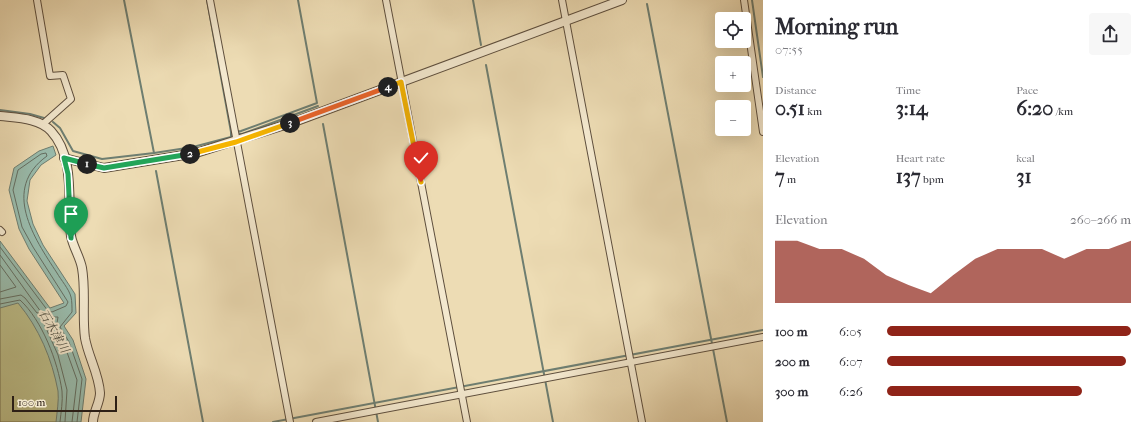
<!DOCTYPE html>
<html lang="en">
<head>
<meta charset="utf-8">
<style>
	:root { --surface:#fff; --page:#f7f7f7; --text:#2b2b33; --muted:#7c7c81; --accent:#8f2418 }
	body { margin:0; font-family:"IM FELL French Canon","Noto Serif JP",serif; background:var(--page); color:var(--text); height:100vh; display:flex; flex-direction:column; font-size:15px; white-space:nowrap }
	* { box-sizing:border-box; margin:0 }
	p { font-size:13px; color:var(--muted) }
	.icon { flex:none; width:22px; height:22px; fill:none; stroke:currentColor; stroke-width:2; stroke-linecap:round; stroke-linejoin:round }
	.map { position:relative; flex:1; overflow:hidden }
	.details { display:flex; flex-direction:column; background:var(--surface); width:380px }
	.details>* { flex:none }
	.tools { position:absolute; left:715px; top:12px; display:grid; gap:8px }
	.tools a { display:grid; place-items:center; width:36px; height:36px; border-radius:4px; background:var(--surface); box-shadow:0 4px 16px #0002; font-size:20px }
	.scale { position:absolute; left:12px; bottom:10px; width:105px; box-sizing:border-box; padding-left:4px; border:2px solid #2e2016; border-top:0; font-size:11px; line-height:14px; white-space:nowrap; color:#2e2016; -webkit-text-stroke:3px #f3e8ce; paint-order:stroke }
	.pin { position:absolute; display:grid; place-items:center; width:34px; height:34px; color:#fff; margin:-41px -17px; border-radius:50% 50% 50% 0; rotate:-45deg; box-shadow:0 0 4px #0007 }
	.pin .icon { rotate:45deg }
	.km { position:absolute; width:20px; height:20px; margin:-10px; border-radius:50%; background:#222; color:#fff; font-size:11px; line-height:20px; text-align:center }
	.round { display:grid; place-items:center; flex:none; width:42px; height:42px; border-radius:4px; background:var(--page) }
	.overview { display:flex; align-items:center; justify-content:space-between; height:68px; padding:0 12px }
	h1 { font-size:22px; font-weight:800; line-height:30px }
	.metrics { display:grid; grid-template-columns:repeat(3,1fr); gap:6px; height:68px; padding:4px 12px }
	.metrics div { display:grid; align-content:center }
	.metrics b { font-size:20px; font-weight:800 }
	.metrics small { font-size:11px; font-weight:400 }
	.metrics p { font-size:11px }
	.chart { height:112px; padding:8px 12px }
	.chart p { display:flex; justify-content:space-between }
	.chart svg { width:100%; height:72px; margin-top:4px; fill:var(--accent); opacity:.7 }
	ul { padding:0 12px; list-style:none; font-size:13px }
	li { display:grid; grid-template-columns:64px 48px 1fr; align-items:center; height:30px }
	li i { height:10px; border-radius:5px; background:var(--accent) }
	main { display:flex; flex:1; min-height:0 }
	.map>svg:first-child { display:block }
	.green { fill:#bdbf8a; stroke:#767050 }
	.water { fill:#99bcad; stroke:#6e7e71 }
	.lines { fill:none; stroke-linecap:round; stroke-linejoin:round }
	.shore { stroke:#646e62; stroke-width:1 }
	.stream { stroke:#6e7e71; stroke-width:2 }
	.minor-casing { stroke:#5e4f3e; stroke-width:8 }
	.tertiary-casing { stroke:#5e4f3e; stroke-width:10 }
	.minor { stroke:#f3e8ce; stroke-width:6 }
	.tertiary { stroke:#f3e8ce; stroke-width:8 }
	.split-1-casing { stroke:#fff; stroke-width:8 }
	.split-2-casing { stroke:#fff; stroke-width:8 }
	.split-3-casing { stroke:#fff; stroke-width:8 }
	.split-4-casing { stroke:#fff; stroke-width:8 }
	.split-5-casing { stroke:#fff; stroke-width:8 }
	.split-1 { stroke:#22a559; stroke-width:5 }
	.split-2 { stroke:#22a559; stroke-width:5 }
	.split-3 { stroke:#f5b400; stroke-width:5 }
	.split-4 { stroke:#f0652b; stroke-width:5 }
	.split-5 { stroke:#f5b400; stroke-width:5 }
	.labels { text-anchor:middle; stroke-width:4; stroke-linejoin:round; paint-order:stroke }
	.water-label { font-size:12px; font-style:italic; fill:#4e4f43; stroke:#f3e8ce }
</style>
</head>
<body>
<main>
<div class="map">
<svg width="763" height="422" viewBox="0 0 763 422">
	<rect width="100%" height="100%" fill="#eddcb4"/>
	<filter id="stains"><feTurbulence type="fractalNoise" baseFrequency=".005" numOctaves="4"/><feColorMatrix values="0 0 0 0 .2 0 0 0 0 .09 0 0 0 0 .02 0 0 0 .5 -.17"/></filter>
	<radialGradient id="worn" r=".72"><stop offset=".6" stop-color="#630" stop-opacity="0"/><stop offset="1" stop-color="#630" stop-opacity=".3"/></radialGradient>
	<path class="green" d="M0,263L49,338L65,422H0Z"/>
	<path class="water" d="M53,146L56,155L41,165L30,180L27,201L33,224L43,245L75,294L76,313L64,326L73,340L86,379L81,422H56C57,412 59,400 58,391C52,359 39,328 18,303L0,308V241L50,308L64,303L29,249L19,229L9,190L14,168L39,151Z"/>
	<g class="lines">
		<g class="shore">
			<path d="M0,247L48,311L52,312L66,306L68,302L33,247L22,227L13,190L18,170L41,154L46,153L47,156C1,189 34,238 57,273C61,280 69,289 71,297C72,301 72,307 72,312L60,327L69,342L82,379L77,422"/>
			<path d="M0,255L41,312L37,313L25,298L21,295L0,299"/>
			<path d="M0,265L16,287L0,292"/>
			<path d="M0,304L20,300C42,320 58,362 62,391C63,401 61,412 60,422"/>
			<path d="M65,422L67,390L58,355L41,317L42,314L49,317H58L56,329L64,344L77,380L72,422"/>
		</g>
		<g class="stream">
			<path d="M207,0L231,132"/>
			<path d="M473,0L481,45"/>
			<path d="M752,0L763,77"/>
			<path d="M647,4L727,422"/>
			<path d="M486,65L553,422"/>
			<path d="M0,110L30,114L44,118"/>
			<path d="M53,122L60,128L73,151L102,159L154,153L124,0"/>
			<path d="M323,124L378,422"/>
			<path d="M237,133L242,134L318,106"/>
			<path d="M154,153L193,147L231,137V132L241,131L317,103L298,0"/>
			<path d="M156,171L203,422"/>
			<path d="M273,422L763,330"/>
		</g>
		<g class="minor-casing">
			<g id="minor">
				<path d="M37,0L50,76L63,75L71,99L43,124"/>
				<path d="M210,0L290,422"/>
				<path d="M386,0L467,422"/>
				<path d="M562,0L642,422"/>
				<path d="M744,0L763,132"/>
				<path d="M0,230L2,232"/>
				<path d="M316,422L763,337"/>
			</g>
		</g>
		<g class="tertiary-casing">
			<g id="tertiary">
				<path d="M0,116C17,118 39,118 51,131C76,158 67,203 71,236C73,247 80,257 82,268C86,291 82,316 85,338C88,356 99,374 100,393C100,403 93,412 93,422"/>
				<path d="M64,158L104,168L196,153L294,122L622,0"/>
			</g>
		</g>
		<use href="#minor" class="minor"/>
		<use href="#tertiary" class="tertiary"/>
	</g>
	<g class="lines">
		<g class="split-1-casing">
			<path id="split-1" d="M71,238L68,174L64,158L87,164"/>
		</g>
		<g class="split-2-casing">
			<path id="split-2" d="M87,164L104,168L190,154"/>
		</g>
		<g class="split-3-casing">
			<path id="split-3" d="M190,154L236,142L290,123"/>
		</g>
		<g class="split-4-casing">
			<path id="split-4" d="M290,123L388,87"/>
		</g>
		<g class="split-5-casing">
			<path id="split-5" d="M388,87L401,82L421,182"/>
		</g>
		<use href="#split-1" class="split-1"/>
		<use href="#split-2" class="split-2"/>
		<use href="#split-3" class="split-3"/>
		<use href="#split-4" class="split-4"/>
		<use href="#split-5" class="split-5"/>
	</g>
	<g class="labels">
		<g class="water-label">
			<text transform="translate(54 331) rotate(60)" y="4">石木津川</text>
		</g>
	</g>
	<rect width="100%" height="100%" filter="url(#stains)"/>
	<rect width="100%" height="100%" fill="url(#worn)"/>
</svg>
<div class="tools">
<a><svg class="icon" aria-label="locate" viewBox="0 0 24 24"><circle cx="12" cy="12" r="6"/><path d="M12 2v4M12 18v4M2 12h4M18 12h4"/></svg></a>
<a>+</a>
<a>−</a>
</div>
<div class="scale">100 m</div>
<div class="pin" style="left:71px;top:238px;background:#1e9e55"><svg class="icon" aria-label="arrive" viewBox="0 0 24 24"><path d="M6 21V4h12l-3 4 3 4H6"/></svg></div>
<div class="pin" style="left:421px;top:182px;background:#d93025"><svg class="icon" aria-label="check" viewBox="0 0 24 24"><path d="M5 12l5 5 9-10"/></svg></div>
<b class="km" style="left:87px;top:164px">1</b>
<b class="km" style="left:190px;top:154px">2</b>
<b class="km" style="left:290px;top:123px">3</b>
<b class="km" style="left:388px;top:87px">4</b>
</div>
<section class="details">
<div class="overview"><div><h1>Morning run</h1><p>07:55</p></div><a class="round"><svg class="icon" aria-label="share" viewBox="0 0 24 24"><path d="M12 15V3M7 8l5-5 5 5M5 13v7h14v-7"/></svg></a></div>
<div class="metrics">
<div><p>Distance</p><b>0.51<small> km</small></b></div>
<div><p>Time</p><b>3:14</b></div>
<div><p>Pace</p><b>6:20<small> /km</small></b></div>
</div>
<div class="metrics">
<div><p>Elevation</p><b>7<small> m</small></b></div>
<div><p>Heart rate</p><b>137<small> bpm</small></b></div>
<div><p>kcal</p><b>31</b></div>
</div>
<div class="chart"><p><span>Elevation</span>260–266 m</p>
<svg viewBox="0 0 160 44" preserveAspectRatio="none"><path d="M0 44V6L10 6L20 11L30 11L40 17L50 27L60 33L70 38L80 27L90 17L100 11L110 11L120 11L130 17L140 11L150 11L160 6V44z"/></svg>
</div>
<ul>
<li><b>100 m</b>6:05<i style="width:100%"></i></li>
<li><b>200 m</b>6:07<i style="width:98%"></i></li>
<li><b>300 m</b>6:26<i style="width:80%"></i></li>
</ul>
</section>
</main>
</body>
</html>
